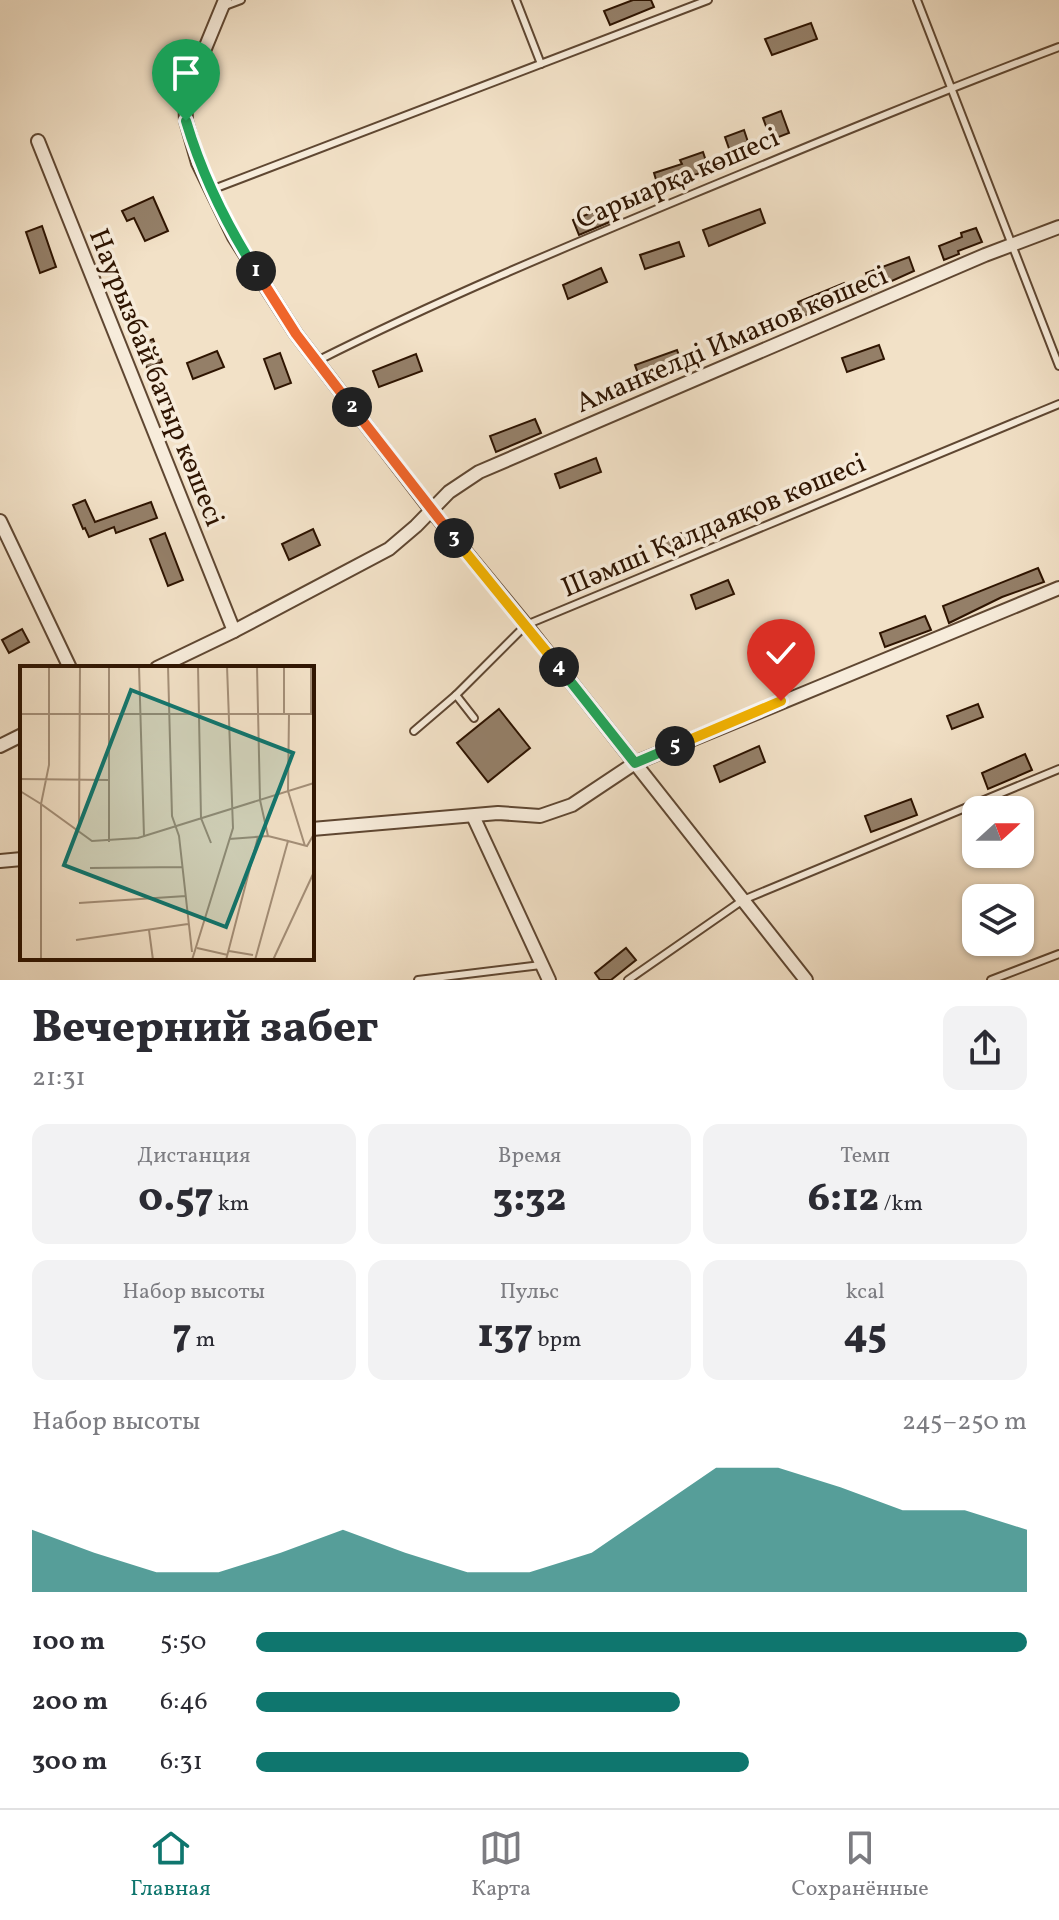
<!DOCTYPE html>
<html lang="ru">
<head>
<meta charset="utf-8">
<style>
	:root { --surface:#fff; --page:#f2f2f3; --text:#2b2b33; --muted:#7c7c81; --line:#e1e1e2; --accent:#0f766e }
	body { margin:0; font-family:Vollkorn,serif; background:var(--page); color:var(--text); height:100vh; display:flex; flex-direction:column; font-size:30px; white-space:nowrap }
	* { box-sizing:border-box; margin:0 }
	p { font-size:26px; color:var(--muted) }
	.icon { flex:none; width:44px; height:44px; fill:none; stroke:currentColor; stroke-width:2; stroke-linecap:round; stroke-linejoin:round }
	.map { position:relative; height:980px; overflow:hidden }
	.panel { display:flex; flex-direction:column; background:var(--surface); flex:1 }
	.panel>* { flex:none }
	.needle { width:52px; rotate:69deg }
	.fabs { position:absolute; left:962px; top:796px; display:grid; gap:16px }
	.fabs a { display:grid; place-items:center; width:72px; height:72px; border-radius:16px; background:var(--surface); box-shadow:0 2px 6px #0004; font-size:40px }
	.pin { position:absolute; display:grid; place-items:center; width:68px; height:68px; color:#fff; margin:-82px -34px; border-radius:50% 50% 50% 0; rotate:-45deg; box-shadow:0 0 8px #0007 }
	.pin .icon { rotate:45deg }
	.km { position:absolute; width:40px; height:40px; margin:-20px; border-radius:50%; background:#222; color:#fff; font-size:22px; line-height:40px; text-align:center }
	.round { display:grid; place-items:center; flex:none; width:84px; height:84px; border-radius:16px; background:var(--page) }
	.summary { display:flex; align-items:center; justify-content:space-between; height:136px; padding:0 32px }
	h1 { font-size:44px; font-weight:800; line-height:60px }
	.figures { display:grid; grid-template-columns:repeat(3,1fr); gap:12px; height:136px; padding:8px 32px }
	.figures div { display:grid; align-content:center; border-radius:16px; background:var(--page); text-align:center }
	.figures b { font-size:40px; font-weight:800 }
	.figures small { font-size:22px; font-weight:400 }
	.figures p { font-size:22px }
	.chart { height:224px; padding:16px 32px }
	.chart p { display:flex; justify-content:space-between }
	.chart svg { width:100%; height:144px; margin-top:8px; fill:var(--accent); opacity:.7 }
	ul { padding:0 32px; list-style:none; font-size:26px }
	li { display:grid; grid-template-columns:128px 96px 1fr; align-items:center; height:60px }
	li i { height:20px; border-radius:10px; background:var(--accent) }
	.dock { display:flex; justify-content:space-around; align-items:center; height:112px; border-top:2px solid var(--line); background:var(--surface); font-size:22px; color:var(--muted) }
	.dock a { display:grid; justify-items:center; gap:4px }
	.dock .selected { color:var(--accent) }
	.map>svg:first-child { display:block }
	.building { fill:#947f68; stroke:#2e1401; stroke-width:2 }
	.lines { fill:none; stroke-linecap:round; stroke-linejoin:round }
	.lane-casing { stroke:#5f4732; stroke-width:10 }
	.street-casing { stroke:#5f4732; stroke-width:16 }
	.lane { stroke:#f7ecdb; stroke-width:6 }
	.street { stroke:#f7ecdb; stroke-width:12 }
	.split-1-casing { stroke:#fff; stroke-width:16 }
	.split-2-casing { stroke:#fff; stroke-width:16 }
	.split-3-casing { stroke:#fff; stroke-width:16 }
	.split-4-casing { stroke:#fff; stroke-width:16 }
	.split-5-casing { stroke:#fff; stroke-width:16 }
	.split-6-casing { stroke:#fff; stroke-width:16 }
	.split-1 { stroke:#22a559; stroke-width:10 }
	.split-2 { stroke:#f0652b; stroke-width:10 }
	.split-3 { stroke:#f0652b; stroke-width:10 }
	.split-4 { stroke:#f5b400; stroke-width:10 }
	.split-5 { stroke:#22a559; stroke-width:10 }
	.split-6 { stroke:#f5b400; stroke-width:10 }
	.labels { text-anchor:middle; stroke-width:7; stroke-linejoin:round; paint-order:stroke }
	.street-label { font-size:28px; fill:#2e1401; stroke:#f7ecdb }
	.inset-road { fill:none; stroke:#a48f78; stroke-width:2 }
	.view { fill:#0f766e; fill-opacity:0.15; stroke:#0f766e; stroke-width:4 }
	.inset-edge { fill:none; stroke:#2e1401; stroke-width:4 }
</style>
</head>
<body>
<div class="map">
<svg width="1059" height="980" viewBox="0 0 1059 980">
	<rect width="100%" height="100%" fill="#f2e1c7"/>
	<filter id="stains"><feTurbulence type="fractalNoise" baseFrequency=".0025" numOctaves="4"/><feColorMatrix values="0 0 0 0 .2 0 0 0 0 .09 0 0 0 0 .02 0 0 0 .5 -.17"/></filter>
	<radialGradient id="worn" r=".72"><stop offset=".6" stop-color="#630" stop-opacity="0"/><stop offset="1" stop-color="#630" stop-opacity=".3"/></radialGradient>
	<g class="building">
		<path d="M633,0H651L654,7L610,25L604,11Z"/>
		<path d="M811,23L817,39L772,55L765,39Z"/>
		<path d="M781,111L789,133L771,140L763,118Z"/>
		<path d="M744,130L751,151L732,157L725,137Z"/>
		<path d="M703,152L709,170L679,180L681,185L660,193L654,173L682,164L680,160Z"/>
		<path d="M153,197L168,231L145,241L134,218L127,221L122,211Z"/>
		<path d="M611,205L617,219L579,235L573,220Z"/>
		<path d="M760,209L765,223L709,246L703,230Z"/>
		<path d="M42,226L56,267L40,273L26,232Z"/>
		<path d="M976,228L982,242L958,251L959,254L944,260L939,246L962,237L961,233Z"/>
		<path d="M679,242L684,256L645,269L640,255Z"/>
		<path d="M909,257L914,271L872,290L866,273Z"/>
		<path d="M601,268L607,282L568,299L563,285Z"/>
		<path d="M844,283L850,299L803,316L798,302Z"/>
		<path d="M153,339L162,362L147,368L138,345Z"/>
		<path d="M879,345L884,359L847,372L842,358Z"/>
		<path d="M677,350L682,364L640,379L635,365Z"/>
		<path d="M217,351L224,367L193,379L187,363Z"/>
		<path d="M280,353L291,383L275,389L264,359Z"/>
		<path d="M416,354L422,371L379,387L373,371Z"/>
		<path d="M535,419L541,433L496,452L490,436Z"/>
		<path d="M596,458L601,472L560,488L555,474Z"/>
		<path d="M85,500L95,522L151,502L157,518L116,533L114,527L89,537L85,528L83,529L73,505Z"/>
		<path d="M706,523L712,537L667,555L662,541Z"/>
		<path d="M313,529L320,545L289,560L282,544Z"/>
		<path d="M165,533L183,580L168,586L150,539Z"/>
		<path d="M1038,568L1044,582L1002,597L949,623L943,606Z"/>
		<path d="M728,580L734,594L696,609L691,595Z"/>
		<path d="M925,616L931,630L885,647L880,633Z"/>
		<path d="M22,629L29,642L9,653L2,640Z"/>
		<path d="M978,704L983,717L952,729L947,716Z"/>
		<path d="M499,709L530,748L488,782L457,743Z"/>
		<path d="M759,746L765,762L720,782L714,766Z"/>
		<path d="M1025,754L1032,770L988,789L982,773Z"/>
		<path d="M911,799L917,815L871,832L865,816Z"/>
		<path d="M626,948L636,960L611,980H600L595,973Z"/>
	</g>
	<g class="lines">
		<g class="lane-casing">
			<g id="lane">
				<path d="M516,0L541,64"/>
				<path d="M917,0L1059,366"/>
				<path d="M225,6L241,0"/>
				<path d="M211,190L708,0"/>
				<path d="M317,361C438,300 563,248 688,196C811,145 934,94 1059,47"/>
				<path d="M456,695L474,718"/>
				<path d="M414,731L456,695L526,625L1059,404"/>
				<path d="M418,980L541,965"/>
				<path d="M628,980L743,900L1059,769"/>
				<path d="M991,980L1059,954"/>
			</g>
		</g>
		<g class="street-casing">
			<g id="street">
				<path d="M225,0L185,97L186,121L198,163L234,237L296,334L432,511L526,625L806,980"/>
				<path d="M38,141L234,631"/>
				<path d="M0,521L70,668"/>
				<path d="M157,668L234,631L389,549L416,526L449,492L479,472L985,255L1059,227"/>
				<path d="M0,746L22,735"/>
				<path d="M473,816L549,980"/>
				<path d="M312,829L498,813L540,816L572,805L635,763L1059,588"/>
				<path d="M0,861L22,859"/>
			</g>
		</g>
		<use href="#lane" class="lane"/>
		<use href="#street" class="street"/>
	</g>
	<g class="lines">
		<g class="split-1-casing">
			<path id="split-1" d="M186,121C202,175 226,224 256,271"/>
		</g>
		<g class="split-2-casing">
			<path id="split-2" d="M256,271L296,334L352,407"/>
		</g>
		<g class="split-3-casing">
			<path id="split-3" d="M352,407L454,538"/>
		</g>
		<g class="split-4-casing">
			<path id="split-4" d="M454,538L559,667"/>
		</g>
		<g class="split-5-casing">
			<path id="split-5" d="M559,667L635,763L675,746"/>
		</g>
		<g class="split-6-casing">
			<path id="split-6" d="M675,746L781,701"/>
		</g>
		<use href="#split-1" class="split-1"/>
		<use href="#split-2" class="split-2"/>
		<use href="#split-3" class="split-3"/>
		<use href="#split-4" class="split-4"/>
		<use href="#split-5" class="split-5"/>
		<use href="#split-6" class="split-6"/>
	</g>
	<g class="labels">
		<g class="street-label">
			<text transform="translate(677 177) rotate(-23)" y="10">Сарыарқа көшесі</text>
			<text transform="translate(731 338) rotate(-23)" y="10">Аманкелді Иманов көшесі</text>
			<text transform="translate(158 377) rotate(68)" y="10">Наурызбай батыр көшесі</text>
			<text transform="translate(713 524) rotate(-23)" y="10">Шәмші Қалдаяқов көшесі</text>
		</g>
	</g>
	<g transform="translate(20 666)">
		<rect width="294" height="294" fill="#f2e1c7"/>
		<path class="inset-road" d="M29,0V99L21,138L72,175L118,172L294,117M119,0L124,170M148,0L152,150L159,170L172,286M178,0L181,152L191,177M237,0L240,134L248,170M264,0V48M0,48H294M269,48L268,125L285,180M291,48V0M0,113L89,114M0,125L21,138V294M59,163L60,0M209,173L248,170L268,175M89,176V0M70,202L163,201M59,237L166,230M129,264L133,294M56,274L168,258M177,282L208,289M209,285L233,289M172,294L213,162L207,0M206,294L238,171M235,294L268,175L287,180L294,168M253,294L294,206"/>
		<path class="view" d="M111,24L273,87L206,261L44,199Z"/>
		<rect width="294" height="294" class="inset-edge"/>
	</g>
	<rect width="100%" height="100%" filter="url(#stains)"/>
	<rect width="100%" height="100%" fill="url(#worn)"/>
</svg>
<div class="fabs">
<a><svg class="needle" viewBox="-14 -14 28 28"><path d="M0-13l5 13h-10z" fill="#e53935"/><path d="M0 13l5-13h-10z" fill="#7c7c81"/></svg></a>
<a><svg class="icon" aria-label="layers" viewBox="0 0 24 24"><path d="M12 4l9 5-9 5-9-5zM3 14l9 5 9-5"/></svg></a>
</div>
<div class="pin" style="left:186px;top:121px;background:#1e9e55"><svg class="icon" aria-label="arrive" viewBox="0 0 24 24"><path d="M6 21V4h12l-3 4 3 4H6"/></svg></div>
<div class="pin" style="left:781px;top:701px;background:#d93025"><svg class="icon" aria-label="check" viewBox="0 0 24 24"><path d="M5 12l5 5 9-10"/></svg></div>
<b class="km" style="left:256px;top:271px">1</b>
<b class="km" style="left:352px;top:407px">2</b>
<b class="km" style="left:454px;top:538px">3</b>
<b class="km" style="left:559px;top:667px">4</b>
<b class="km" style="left:675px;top:746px">5</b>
</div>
<section class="panel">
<div class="summary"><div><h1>Вечерний забег</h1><p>21:31</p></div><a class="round"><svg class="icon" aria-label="share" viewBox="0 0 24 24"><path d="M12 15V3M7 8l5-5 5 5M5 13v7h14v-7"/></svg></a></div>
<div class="figures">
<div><p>Дистанция</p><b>0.57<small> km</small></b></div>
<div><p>Время</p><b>3:32</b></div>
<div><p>Темп</p><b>6:12<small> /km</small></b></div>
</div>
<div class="figures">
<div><p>Набор высоты</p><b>7<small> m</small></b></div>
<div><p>Пульс</p><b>137<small> bpm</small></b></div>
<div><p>kcal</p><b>45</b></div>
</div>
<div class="chart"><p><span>Набор высоты</span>245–250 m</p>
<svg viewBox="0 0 160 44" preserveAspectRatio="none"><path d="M0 44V25L10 32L20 38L30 38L40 32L50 25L60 32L70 38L80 38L90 32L100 19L110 6L120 6L130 12L140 19L150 19L160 25V44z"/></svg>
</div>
<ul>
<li><b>100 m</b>5:50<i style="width:100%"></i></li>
<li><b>200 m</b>6:46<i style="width:55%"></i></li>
<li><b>300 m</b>6:31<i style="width:64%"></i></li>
</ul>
</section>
<nav class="dock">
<a class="selected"><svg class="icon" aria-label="home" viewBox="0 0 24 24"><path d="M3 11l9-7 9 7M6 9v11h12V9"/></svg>Главная</a>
<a><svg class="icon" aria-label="map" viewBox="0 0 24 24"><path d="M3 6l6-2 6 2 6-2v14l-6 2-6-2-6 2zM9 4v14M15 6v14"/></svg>Карта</a>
<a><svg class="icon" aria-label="saved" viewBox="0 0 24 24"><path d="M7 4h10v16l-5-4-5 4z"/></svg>Сохранённые</a>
</nav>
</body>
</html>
